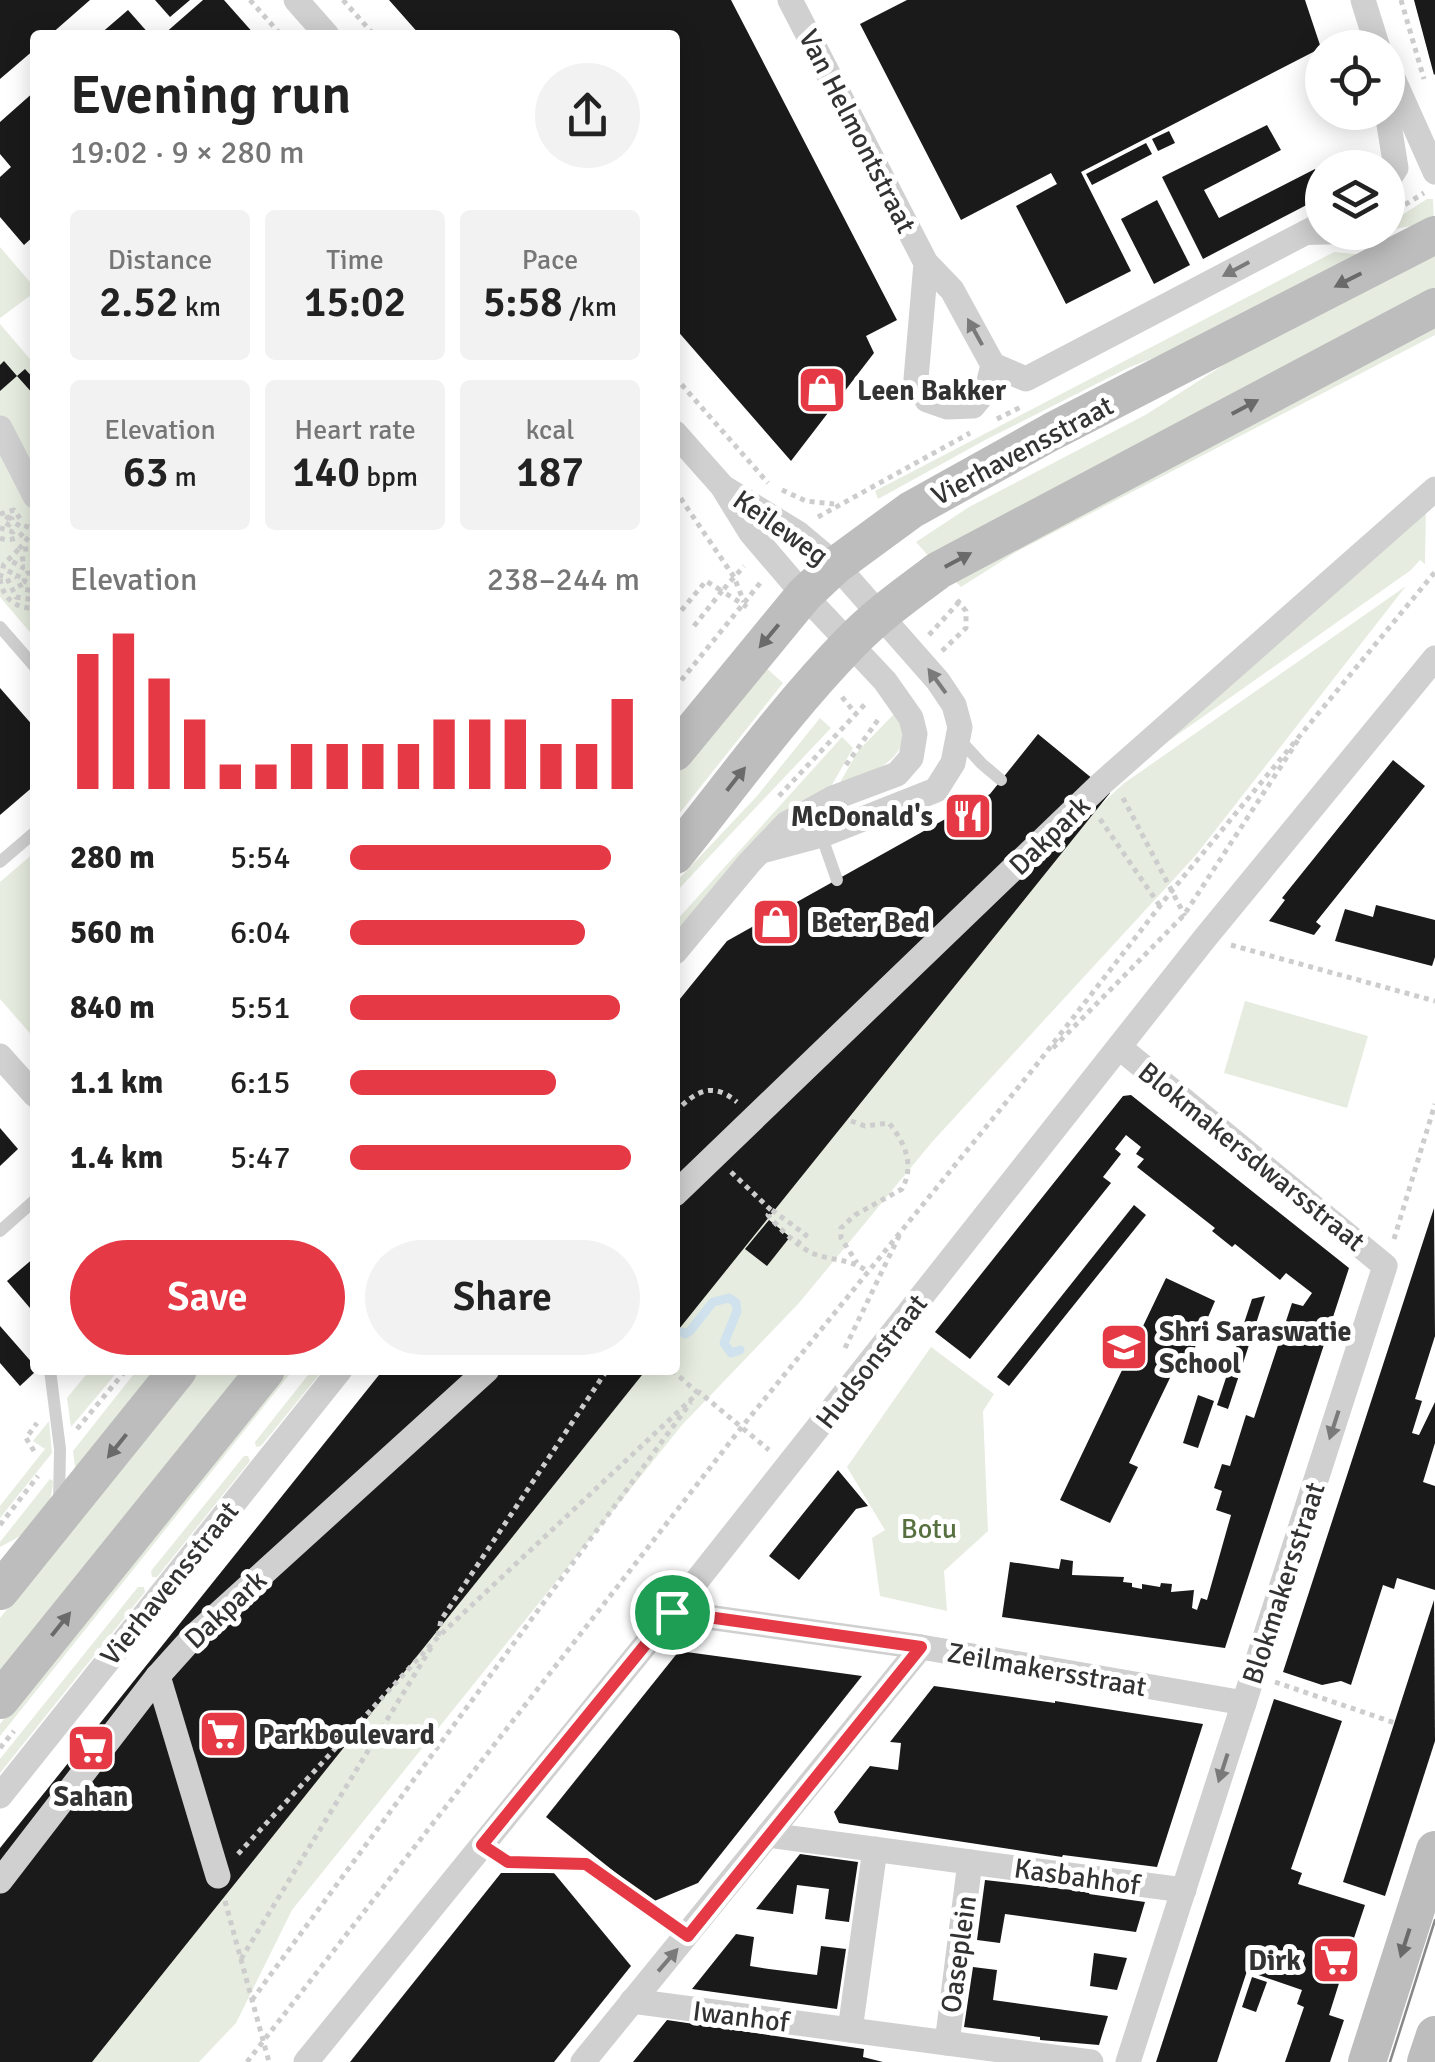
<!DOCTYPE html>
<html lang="en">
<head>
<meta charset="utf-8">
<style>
	:root { --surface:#fff; --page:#f2f2f2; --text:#222; --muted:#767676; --accent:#e63946 }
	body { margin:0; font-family:Signika,sans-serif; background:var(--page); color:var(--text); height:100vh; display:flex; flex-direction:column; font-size:38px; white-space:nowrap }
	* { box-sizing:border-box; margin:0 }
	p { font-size:32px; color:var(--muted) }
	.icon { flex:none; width:55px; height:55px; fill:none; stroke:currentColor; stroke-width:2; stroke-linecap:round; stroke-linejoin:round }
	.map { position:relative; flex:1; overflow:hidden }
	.sheet { position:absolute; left:30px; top:30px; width:650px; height:1345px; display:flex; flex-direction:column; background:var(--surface); border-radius:10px; box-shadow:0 5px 25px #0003 }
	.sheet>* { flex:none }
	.tools { position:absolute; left:1305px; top:30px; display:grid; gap:20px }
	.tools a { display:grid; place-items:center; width:100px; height:100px; border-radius:50%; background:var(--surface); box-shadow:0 5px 25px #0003; font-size:50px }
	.pin { position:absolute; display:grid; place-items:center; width:85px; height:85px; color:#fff; margin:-42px; border:5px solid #fff; border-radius:50%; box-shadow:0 2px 10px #0007 }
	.round { display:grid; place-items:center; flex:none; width:105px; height:105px; border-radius:52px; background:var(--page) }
	.summary { display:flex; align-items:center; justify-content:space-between; height:170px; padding:0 40px }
	h1 { font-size:55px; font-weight:600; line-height:75px }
	.figures { display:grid; grid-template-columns:repeat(3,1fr); gap:15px; height:170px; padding:10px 40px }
	.figures div { display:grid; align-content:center; border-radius:10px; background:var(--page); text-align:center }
	.figures b { font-size:42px; font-weight:600 }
	.figures small { font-size:28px; font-weight:400 }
	.figures p { font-size:28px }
	.chart { height:280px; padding:20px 40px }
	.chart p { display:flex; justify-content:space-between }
	.chart svg { width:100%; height:180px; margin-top:10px; stroke:var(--accent); stroke-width:6 }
	.button { display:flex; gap:20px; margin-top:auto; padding:20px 40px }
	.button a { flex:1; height:115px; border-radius:60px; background:var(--accent); color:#fff; font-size:40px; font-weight:600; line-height:115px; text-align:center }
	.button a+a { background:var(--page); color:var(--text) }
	ul { padding:0 40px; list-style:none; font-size:32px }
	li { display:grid; grid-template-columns:160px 120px 1fr; align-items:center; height:75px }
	li i { height:25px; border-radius:12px; background:var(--accent) }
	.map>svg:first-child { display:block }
	.green { fill:#e6ecdf }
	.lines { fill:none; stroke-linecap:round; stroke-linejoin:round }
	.stream { stroke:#cfe2ee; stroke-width:9 }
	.building { fill:#1a1a1a }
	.path { stroke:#cdcdcd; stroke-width:5; stroke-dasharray:5 5; stroke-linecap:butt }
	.lane { stroke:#d0d0d0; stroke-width:12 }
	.street { stroke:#d0d0d0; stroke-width:25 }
	.secondary { stroke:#bdbdbd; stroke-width:38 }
	.tram { stroke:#888; stroke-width:2.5 }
	.oneway { fill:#7a7a7a }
	.oneway2 { fill:#6a6a6a }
	.route-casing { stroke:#fff; stroke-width:20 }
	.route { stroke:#e63946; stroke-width:12 }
	.labels { text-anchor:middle; stroke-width:10; stroke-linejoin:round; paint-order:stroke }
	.street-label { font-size:28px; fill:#333; stroke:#fff }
	.poi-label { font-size:28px; font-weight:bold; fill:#333; stroke:#fff; text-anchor:start }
	.park-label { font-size:28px; fill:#56703f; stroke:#fff }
</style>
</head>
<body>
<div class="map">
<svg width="1435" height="2062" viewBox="0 0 1435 2062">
	<rect width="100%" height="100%" fill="#fff"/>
	<g class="green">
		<path d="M1427,199H1433L1434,222L1388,230V224Z"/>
		<path d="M0,247L35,288V292L0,318Z"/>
		<path d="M1334,252L1365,255L1201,339L1128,368L987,439L878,499L875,491Z"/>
		<path d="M1435,252V294L932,560L916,542L969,507L1147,414L1247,350Z"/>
		<path d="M0,324L35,365V638L0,597Z"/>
		<path d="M1435,325V335L1410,348L1016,552L961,587L954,580Z"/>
		<path d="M1426,500L1425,564L1420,560L1411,570L1119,776Z"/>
		<path d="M1406,586L1196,855L932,1142L799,1303L682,1425L292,1910L236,2023L199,2062H71L0,1893L500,1370H675V1205L1123,784Z"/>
		<path d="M763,665L783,683L675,819V775Z"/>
		<path d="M895,713C921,759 871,772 838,786L858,751Z"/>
		<path d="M820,718L831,728L675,893V883L757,796Z"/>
		<path d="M842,737L853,748L829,790L675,933V922Z"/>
		<path d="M35,852V1039L0,999V882Z"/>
		<path d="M1245,1001L1368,1036L1347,1108L1224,1073Z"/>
		<path d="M931,1347L994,1394L983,1411L988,1531L944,1571L947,1611L880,1596L872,1538L885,1530L847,1467Z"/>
		<path d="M90,1370H119L71,1427L67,1398Z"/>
		<path d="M137,1370H164L76,1475L73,1451Z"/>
		<path d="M198,1370H250L0,1680V1618Z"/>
		<path d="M283,1370H293L0,1736V1724Z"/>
		<path d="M312,1370H323L261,1446L256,1447L255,1442Z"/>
		<path d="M49,1421L52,1453L0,1518V1506L45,1449L33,1441Z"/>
		<path d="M244,1456H248L250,1461L157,1577H152L151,1571Z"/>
		<path d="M50,1479L53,1481C51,1518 31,1531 0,1547V1542Z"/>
		<path d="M138,1587H144L145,1592L0,1773V1759Z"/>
	</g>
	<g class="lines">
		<path class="stream" d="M682,1332L685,1334L690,1331L713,1302L729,1298L736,1303L737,1311L724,1343L731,1353L740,1350"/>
	</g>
	<g class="building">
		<path d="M0,0H90L50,35H35V49L0,79Z"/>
		<path d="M155,0H190L170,17Z"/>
		<path d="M203,0H224L255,35H163Z"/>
		<path d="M389,0H731L897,320L866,336L874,353L791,461L675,328V35H420Z"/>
		<path d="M907,0H1305L1321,48L1081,172L1131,271L1066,304L1016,206L1057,184L1051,173L961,220L860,24Z"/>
		<path d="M1414,0H1435V74L1434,75Z"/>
		<path d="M128,10L150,35H99Z"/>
		<path d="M35,91V235L24,245L0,217V177L11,167L0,154V122Z"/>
		<path d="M1267,125L1281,150L1204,190L1219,218L1315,169L1322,184V197L1203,259L1162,177Z"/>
		<path d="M1169,131L1175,143L1158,151L1152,139Z"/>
		<path d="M1146,143L1152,154L1092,185L1086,174Z"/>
		<path d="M1157,200L1190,265L1154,284L1121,219Z"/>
		<path d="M4,361L17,376L25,369L35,380V396L17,376L0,391V365Z"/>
		<path d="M0,688L35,728V785L0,815Z"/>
		<path d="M1038,734L1110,793L675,1334V1005L727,941L990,794Z"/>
		<path d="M1393,760L1425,786L1316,922L1321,926L1314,935L1269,921L1285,900L1282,898Z"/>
		<path d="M1376,905L1435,920V957L1432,966L1335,941L1345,909L1373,917Z"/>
		<path d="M1131,1095L1349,1268L1225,1648L1002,1617L1010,1562L1059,1569L1061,1559L1073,1561L1072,1575L1124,1577L1123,1582L1132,1583V1587L1142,1589V1584L1160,1587L1161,1583L1172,1584L1171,1592L1194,1590L1192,1608L1197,1610L1201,1598L1207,1600L1231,1515L1216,1510L1222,1491L1214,1488L1222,1464L1230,1466L1246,1415L1254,1418L1292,1303L1303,1306L1312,1293L1286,1273L1280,1280L1235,1244L1232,1247L1212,1231L1215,1228L1137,1167L1144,1159L1136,1154L1141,1147L1126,1135L1115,1149L1121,1154L1103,1177L1111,1183L970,1359L935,1332L1123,1096Z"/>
		<path d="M0,1128L18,1149L0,1166Z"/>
		<path d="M1134,1205L1146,1215L1009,1386L997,1377Z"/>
		<path d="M1434,1208L1435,1336L1415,1399L1422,1401L1412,1433L1419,1435L1435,1402V1443L1423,1482L1435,1486V1590L1397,1578L1394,1589L1383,1585L1351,1685L1341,1681L1322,1685L1283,1672Z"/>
		<path d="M769,1220L790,1237L767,1266L745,1249Z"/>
		<path d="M35,1257V1314L7,1281Z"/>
		<path d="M1166,1278L1215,1301L1190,1359L1181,1355L1129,1463L1138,1467L1110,1523L1060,1500Z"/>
		<path d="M1265,1296L1228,1409L1217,1405L1252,1299Z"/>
		<path d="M0,1326L35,1366V1372L20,1386L0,1363Z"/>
		<path d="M383,1370H646L92,2062H0V1848Z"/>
		<path d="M1198,1395L1214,1401L1198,1448L1183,1443Z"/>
		<path d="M838,1470L868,1506L856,1509L799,1580L769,1556Z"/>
		<path d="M1434,1600L1435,1741L1385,1896L1343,1882Z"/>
		<path d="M679,1651L862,1676L698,1883L652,1902L546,1817Z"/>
		<path d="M934,1686L1055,1703V1701L1203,1724L1157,1867L1063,1855L1062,1857L839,1823L834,1812L870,1766L898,1770L901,1743L890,1742Z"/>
		<path d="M1274,1699L1342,1721L1291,1869L1302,1873L1298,1884L1365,1905L1351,1947L1355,1948L1351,1960L1347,1958L1329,2015L1344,2020L1330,2062H1285L1304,2007L1297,2004L1302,1990L1247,1971L1217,2062H1156Z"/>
		<path d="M800,1854L858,1862L849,1922L825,1919L829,1889L797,1885L793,1914L756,1909Z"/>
		<path d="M501,1873H554L631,1966L554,2062H350Z"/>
		<path d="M985,1880L1090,1892L1089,1894L1145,1902L1136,1932L1005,1914L1000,1943L977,1940Z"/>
		<path d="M736,1934L754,1937L750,1966L769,1969L817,1975L821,1946L846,1949L837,2009L692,1989Z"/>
		<path d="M1094,1953L1127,1958L1117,1990L1090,1986Z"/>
		<path d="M973,1967L997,1970L993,2000L1108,2016L1099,2045L1040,2040V2037L964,2027Z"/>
		<path d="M1252,1977L1267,1982L1256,2012L1242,2007Z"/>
		<path d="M667,2020L864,2049L863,2057L883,2062H633Z"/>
	</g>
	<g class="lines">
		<g class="path">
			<path d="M250,0L281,35"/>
			<path d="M343,0L374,35"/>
			<path d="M1401,0L1424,79"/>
			<path d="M1388,215L1424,193"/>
			<path d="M675,377L768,483"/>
			<path d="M997,419L1023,406"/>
			<path d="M675,490L734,577L744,602"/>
			<path d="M782,490L806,501L834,504"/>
			<path d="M0,514L14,510L21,520L13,532L0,528"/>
			<path d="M8,517L12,519L9,525L4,522Z"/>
			<path d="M818,517L970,433"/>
			<path d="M0,538C14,543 27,535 28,520"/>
			<path d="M19,549L35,529L34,518"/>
			<path d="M35,557L16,560L7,578L16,597L35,600"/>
			<path d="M35,566L23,567L17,578L22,589L35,591"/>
			<circle cx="29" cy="578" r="5"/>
			<path d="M0,578L4,564L19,549H35"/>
			<path d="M0,579C3,598 15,609 35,608"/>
			<path d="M675,618L706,581L722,591L744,566"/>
			<path d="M694,626L722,591L747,607"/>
			<path d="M929,635L959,602"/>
			<path d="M942,651L966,628V611L957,600"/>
			<path d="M675,688L761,582"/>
			<path d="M842,697L856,714"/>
			<path d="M846,765L880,717"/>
			<path d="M779,796L867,702"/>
			<path d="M1123,798L1185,916"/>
			<path d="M1100,819L1160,906"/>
			<path d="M1231,945L1435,1001"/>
			<path d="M1053,1048L1184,915L1300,737"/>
			<path d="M675,1112C696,1091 712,1081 737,1102"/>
			<path d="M851,1121L865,1126L889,1123C905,1143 915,1165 902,1189L855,1215L841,1228V1238L857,1263"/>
			<path d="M731,1172L771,1210L768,1215C778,1227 797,1246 812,1253C830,1261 849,1258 867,1271"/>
			<path d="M772,1210L806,1235L799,1242"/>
			<path d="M1394,1239L1435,1104"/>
			<path d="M845,1348L901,1232"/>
			<path d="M672,1370L698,1393"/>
			<path d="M77,1429L126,1370"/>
			<path d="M34,1451L26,1438L37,1423"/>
			<path d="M0,1525L38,1476"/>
			<path d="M438,1636L441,1620L607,1370"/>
			<path d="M1275,1682L1395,1723"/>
			<path d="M0,1748L14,1731"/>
			<path d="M238,1854L439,1636L699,1392L769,1450"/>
			<path d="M501,1858L508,1862L585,1864L666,1921"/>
			<path d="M225,1901L269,2062"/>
			<path d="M241,1959L432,1646"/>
			<path d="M252,2000L691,1402"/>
			<path d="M247,2062L741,1428L1034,1068L1170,893L1435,572"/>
		</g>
		<g class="lane">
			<path d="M1306,239L1346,238L1390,246"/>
			<path d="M0,627L35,667"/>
			<path d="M960,740L982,764L1001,780"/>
			<path d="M812,809L837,880"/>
			<path d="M0,862L35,832"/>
			<path d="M0,1231L35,1200"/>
			<path d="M50,1370L60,1449L59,1502"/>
		</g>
		<g class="street">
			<path d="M296,0L327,35"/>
			<path d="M790,0L926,263L952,290L993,365L987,389L973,406L947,407L927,400L916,379L926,263"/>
			<path d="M1363,0L1378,48"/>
			<path d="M1388,67L1435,172"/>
			<path d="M1387,112L1396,168L1388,180"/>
			<path d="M993,365L1026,379L1322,224"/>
			<path d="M0,428L35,496"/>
			<path d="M675,433L722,486L751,533L804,595L885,681L911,718L915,734L911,758L897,774L833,798L786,824L750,862L675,952"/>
			<path d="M726,489L799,534L836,565L938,681L954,705L960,727L953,763L936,790L822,835L762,851"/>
			<path d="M1119,1047L1385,1266L1128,2062"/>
			<path d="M0,1056L35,1095"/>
			<path d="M675,1194L1101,784L1435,489"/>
			<path d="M672,1612L921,1647L1244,1703"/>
			<path d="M158,1676L218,1876"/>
			<path d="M0,1796L340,1370"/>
			<path d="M768,1835L970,1862L947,2043L850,2030L875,1849"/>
			<path d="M970,1862L1184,1890"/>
			<path d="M0,1881L158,1676L193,1637L487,1370"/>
			<path d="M632,2001L850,2030"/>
			<path d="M947,2043L1091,2062"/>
			<path d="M306,2062L672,1612L1205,938L1435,658"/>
			<path d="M583,2062L921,1647"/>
		</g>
		<g class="secondary">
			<path d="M675,752L804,595L836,565L911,510L1051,432L1435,235"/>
			<path d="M675,855C732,784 786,709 850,643C877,615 908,593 939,570L1435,307"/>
			<path d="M0,1591L178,1370"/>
			<path d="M0,1700L266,1370"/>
			<path d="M1367,2062L1435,1850"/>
			<path d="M1426,2062L1435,2035"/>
		</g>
		<path class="tram" d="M1390,2062L1435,1920"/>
	</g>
	<defs><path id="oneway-solid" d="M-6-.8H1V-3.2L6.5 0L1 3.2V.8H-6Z" transform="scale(2.5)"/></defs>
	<g class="oneway">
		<use href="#oneway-solid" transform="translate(1236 269) rotate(152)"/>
		<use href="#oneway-solid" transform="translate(975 332) rotate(-119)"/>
		<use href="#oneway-solid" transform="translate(937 681) rotate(-126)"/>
		<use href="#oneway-solid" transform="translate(1334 1425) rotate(108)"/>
		<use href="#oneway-solid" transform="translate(1223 1768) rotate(108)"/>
		<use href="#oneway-solid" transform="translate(668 1960) rotate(-49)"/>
	</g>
	<g class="oneway2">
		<use href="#oneway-solid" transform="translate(1348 280) rotate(153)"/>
		<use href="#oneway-solid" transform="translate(1245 407) rotate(-28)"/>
		<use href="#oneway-solid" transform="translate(958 560) rotate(-28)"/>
		<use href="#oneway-solid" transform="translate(769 636) rotate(130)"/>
		<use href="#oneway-solid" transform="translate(736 779) rotate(-52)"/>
		<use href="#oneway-solid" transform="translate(117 1446) rotate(129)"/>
		<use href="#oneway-solid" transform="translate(61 1624) rotate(-51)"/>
		<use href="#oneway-solid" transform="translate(1405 1943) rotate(108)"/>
	</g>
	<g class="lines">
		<g class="route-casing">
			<path id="route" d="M672,1612L921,1647L688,1936L586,1864L508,1862L482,1845Z"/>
		</g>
		<use href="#route" class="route"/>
	</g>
	<defs>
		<g id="shop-square" transform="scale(2.5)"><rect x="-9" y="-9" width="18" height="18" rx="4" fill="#e63946" stroke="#fff"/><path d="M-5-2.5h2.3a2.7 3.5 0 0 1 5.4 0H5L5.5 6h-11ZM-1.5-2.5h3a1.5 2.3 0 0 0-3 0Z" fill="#fff"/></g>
		<g id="restaurant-square" transform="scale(2.5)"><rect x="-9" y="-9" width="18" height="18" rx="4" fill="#e63946" stroke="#fff"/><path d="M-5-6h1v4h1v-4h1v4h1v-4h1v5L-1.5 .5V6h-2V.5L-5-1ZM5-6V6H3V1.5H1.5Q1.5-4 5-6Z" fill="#fff"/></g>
		<g id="school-square" transform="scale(2.5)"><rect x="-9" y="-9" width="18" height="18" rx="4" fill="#e63946" stroke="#fff"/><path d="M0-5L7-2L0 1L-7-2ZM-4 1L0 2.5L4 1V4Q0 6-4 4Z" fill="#fff"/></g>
		<g id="supermarket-square" transform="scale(2.5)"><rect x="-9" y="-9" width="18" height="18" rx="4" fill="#e63946" stroke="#fff"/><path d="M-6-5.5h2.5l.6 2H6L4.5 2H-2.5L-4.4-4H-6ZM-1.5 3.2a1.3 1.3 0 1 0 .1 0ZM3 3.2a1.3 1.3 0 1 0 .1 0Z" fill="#fff"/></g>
	</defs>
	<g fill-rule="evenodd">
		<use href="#shop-square" x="822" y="390"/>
		<use href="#restaurant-square" x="968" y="816"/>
		<use href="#shop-square" x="776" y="922"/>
		<use href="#school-square" x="1124" y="1347"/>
		<use href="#supermarket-square" x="223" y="1734"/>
		<use href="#supermarket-square" x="91" y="1748"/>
		<use href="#supermarket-square" x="1336" y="1960"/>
	</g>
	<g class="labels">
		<g class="street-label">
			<text transform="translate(858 131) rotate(63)" y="10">Van Helmontstraat</text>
			<text transform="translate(1022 450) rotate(-28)" y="10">Vierhavensstraat</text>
			<text transform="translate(781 527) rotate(35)" y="10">Keileweg</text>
			<text transform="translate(1049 835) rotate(-44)" y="10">Dakpark</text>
			<text transform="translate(1252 1156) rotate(39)" y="10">Blokmakersdwarsstraat</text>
			<text transform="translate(871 1361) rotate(-52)" y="10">Hudsonstraat</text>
			<text transform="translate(169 1583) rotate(-51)" y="10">Vierhavensstraat</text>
			<text transform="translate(1283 1583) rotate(-72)" y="10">Blokmakersstraat</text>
			<text transform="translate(225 1609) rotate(-43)" y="10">Dakpark</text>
			<text transform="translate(1047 1669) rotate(10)" y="10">Zeilmakersstraat</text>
			<text transform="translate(1077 1876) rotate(8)" y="10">Kasbahhof</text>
			<text transform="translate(958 1954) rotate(-82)" y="10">Oaseplein</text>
			<text transform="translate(741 2016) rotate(7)" y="10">Iwanhof</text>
		</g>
		<g class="poi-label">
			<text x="857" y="400">Leen Bakker</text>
			<text x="933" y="826" text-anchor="end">McDonald's</text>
			<text x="811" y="932">Beter Bed</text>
			<text x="1159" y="1341">Shri Saraswatie<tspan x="1159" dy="32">School</tspan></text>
			<text x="258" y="1744">Parkboulevard</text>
			<text x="91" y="1806" text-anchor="middle">Sahan</text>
			<text x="1301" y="1970" text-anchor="end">Dirk</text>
		</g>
		<g class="park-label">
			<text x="929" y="1538">Botu</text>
		</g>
	</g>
</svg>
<div class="tools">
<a><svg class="icon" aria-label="locate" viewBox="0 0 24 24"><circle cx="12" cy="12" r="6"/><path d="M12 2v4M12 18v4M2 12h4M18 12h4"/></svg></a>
<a><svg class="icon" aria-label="layers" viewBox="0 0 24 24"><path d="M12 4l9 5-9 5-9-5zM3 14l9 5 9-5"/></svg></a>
</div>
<div class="pin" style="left:672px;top:1612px;background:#1e9e55"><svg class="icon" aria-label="arrive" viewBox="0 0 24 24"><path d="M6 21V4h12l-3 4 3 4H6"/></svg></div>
<section class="sheet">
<div class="summary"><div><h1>Evening run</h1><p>19:02 · 9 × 280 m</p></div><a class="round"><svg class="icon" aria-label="share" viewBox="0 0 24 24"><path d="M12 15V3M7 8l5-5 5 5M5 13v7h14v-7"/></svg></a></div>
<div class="figures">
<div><p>Distance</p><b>2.52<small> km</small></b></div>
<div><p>Time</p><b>15:02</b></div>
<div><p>Pace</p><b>5:58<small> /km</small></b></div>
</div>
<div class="figures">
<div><p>Elevation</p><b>63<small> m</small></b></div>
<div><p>Heart rate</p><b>140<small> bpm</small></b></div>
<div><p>kcal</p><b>187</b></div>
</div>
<div class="chart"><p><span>Elevation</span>238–244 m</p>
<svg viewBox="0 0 160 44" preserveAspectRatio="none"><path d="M5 44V11M15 44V6M25 44V17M35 44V27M45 44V38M55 44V38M65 44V33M75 44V33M85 44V33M95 44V33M105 44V27M115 44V27M125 44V27M135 44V33M145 44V33M155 44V22"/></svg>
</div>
<ul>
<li><b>280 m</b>5:54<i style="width:90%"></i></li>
<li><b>560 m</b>6:04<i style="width:81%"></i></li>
<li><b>840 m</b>5:51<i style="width:93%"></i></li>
<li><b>1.1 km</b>6:15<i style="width:71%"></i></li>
<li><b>1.4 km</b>5:47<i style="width:97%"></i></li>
</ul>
<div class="button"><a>Save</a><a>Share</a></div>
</section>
</div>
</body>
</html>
